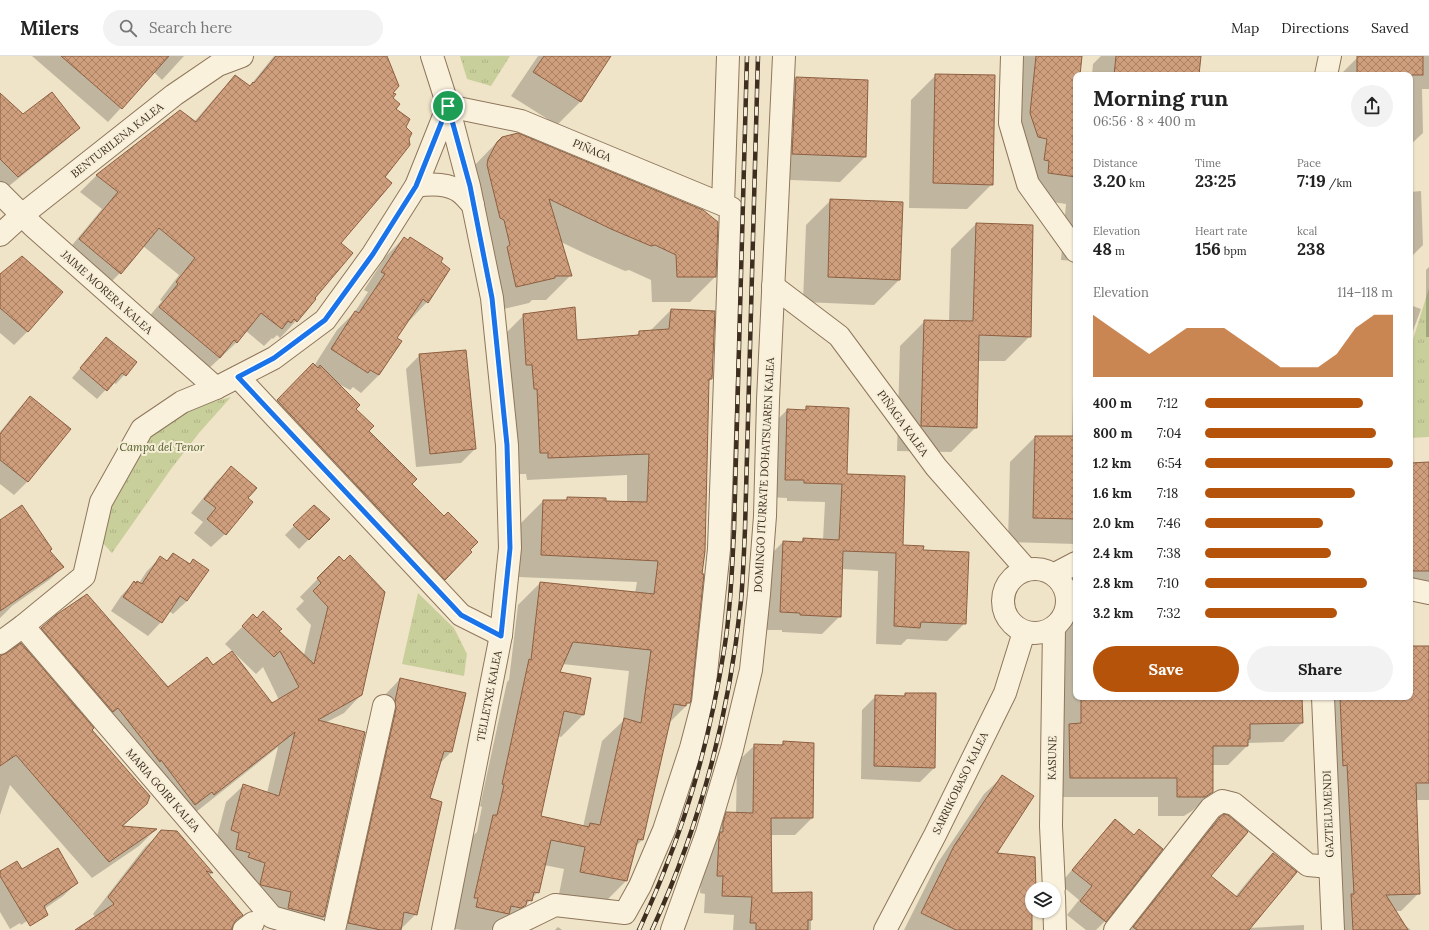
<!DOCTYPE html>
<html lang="en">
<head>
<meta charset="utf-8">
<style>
	:root { --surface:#fff; --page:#f2f2f2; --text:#222; --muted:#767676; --line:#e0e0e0; --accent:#b45309 }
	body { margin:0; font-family:Lora,serif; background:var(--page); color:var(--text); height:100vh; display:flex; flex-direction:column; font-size:15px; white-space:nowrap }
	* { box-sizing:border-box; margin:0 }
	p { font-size:13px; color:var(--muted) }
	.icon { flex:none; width:22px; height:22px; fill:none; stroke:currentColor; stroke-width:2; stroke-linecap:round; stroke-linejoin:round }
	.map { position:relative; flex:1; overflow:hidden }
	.side { position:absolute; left:1073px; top:16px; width:340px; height:628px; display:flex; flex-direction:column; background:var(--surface); border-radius:8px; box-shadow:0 1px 3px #0004 }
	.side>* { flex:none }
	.controls { position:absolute; left:1025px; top:826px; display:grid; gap:8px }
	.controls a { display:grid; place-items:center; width:36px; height:36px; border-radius:50%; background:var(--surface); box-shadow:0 1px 3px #0004; font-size:20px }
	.pin { position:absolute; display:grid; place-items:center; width:34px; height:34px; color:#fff; margin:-17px; border:2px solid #fff; border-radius:50%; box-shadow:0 1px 4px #0007 }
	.round { display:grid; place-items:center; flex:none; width:42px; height:42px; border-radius:21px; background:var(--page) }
	.summary { display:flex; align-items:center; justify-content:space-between; height:68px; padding:0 20px }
	h1 { font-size:22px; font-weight:700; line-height:30px }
	.figures { display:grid; grid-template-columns:repeat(3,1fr); gap:6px; height:68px; padding:4px 20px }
	.figures div { display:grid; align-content:center }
	.figures b { font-size:17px; font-weight:700 }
	.figures small { font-size:11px; font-weight:400 }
	.figures p { font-size:11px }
	.chart { height:112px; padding:8px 20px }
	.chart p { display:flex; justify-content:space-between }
	.chart svg { width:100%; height:72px; margin-top:4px; fill:var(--accent); opacity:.7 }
	.button { display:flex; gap:8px; margin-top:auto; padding:8px 20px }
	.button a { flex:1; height:46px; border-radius:24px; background:var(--accent); color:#fff; font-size:16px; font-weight:700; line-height:46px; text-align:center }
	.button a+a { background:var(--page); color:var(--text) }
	ul { padding:0 20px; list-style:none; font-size:13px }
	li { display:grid; grid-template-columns:64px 48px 1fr; align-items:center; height:30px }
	li i { height:10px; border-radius:5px; background:var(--accent) }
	header { display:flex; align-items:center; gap:24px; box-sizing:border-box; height:56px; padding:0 20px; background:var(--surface); border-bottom:1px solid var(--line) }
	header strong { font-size:19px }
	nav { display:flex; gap:22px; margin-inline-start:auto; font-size:14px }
	.search { width:280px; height:36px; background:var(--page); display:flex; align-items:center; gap:10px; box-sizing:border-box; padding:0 14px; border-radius:22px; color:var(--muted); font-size:15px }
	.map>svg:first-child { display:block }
	.park { fill:url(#park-tufts) }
	.shadow { fill:#0003; fill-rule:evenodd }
	.building { fill:url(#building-cross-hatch); stroke:#8d5f41; fill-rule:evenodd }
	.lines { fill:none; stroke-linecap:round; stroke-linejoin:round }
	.minor-casing { stroke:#8d765c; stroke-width:24 }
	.minor { stroke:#faf1dc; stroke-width:22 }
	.rail-casing { stroke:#3d2e20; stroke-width:4.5 }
	.rail { stroke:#f7eed8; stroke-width:3; stroke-dasharray:9; stroke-linecap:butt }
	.route-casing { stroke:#fff; stroke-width:8 }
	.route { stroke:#1a73e8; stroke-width:5 }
	.labels { text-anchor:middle; stroke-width:4; stroke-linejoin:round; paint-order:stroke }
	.street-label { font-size:11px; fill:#3d2e20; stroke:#f7eed8 }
	.park-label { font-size:11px; font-style:italic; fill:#4d5a26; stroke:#f7eed8 }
</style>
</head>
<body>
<header>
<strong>Milers</strong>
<div class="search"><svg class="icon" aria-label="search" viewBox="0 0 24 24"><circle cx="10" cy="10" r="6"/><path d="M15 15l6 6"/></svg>Search here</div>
<nav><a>Map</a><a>Directions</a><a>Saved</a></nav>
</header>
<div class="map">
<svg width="1429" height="874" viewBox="0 0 1429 874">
	<defs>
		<pattern id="park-tufts" width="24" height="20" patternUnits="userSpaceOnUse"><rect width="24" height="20" fill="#c9cf9b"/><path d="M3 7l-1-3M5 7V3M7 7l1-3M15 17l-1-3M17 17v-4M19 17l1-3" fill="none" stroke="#aeb285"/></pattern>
		<pattern id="building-cross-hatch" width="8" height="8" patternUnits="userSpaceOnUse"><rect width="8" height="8" fill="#cf9f7d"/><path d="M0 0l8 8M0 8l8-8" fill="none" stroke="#a98266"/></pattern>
	</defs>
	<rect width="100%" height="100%" fill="#f0e4c8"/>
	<g class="park">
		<path d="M460,0H510L491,30L467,23Z"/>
		<path d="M1429,232V381L1410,382V293Z"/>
		<path d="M231,341L199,377L171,413L112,497L100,484L111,446L146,376L185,353Z"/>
		<path d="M418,537L454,572L467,598L464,620L402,608Z"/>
	</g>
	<g class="shadow">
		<path d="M32,0H184L162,24L154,16L108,66Z"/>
		<path d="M274,0H386L392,37L391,42L395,53L383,121L340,187L296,265L280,282L277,279L273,283L272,282L264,290L246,275L237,286L203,318L143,268L162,245L160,244L179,219L143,190L120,217L103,234L63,200L102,153L80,136L96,120L180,55L194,66L219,37L236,20L249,31Z"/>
		<path d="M538,0H610L580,46L557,69L511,40Z"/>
		<path d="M1019,0H1081L1079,19H1076V47L1072,85H1076V205L1061,204L1066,148L1024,142L1025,130L1013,105Z"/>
		<path d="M1101,0H1200L1198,19H1092L1093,8Z"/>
		<path d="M1391,0H1429V33H1422L1423,77L1410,89V19H1340L1358,1Z"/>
		<path d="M936,19L992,128L967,153L909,152L911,44Z"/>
		<path d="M796,22L867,25L865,101L840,126L767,123L771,47Z"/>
		<path d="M0,38L23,59L79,72L65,85L4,134L0,130Z"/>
		<path d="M497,86L715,221L690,246H652L651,224L629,214L625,215L586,198L561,186L571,219L546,244H532L529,247L491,256L472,112Z"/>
		<path d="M1421,135L1423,189L1410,202V136Z"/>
		<path d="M831,144L899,224L874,249L803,246L806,169Z"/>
		<path d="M976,168L1030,280L1005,305H978L976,371L951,396L897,395L900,290L925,265H949L951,193Z"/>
		<path d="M404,182L427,246L410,264L409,263L396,282L401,285L379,319L361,337L353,331L350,334L337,327L368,375L410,428L471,496L428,539L262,361L313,309L314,310L337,274L354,257L368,236L364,234L386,200Z"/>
		<path d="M1429,211V281H1426V214Z"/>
		<path d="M0,219L61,236L27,276L14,289L0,277Z"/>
		<path d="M1410,249L1421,253L1410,283Z"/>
		<path d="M671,254L711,323L708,326L689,647L669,667L642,784L635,791L626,825L604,847L559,838L564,813L544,809L538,836L509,867L498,873L493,872L491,874H462L455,873L457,864L453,863L471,782L477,776L482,751L480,750L507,626L509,624L518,549L540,527L635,537L637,526L519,521L521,467L543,445H564L568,442L605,446L627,447V419L527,424L526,418H518L515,354H513L502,281L524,259L576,285L635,281L639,276L650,275ZM562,608L629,615L623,665L602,685L583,771L540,761L557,680L561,681L583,659L590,623L558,616Z"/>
		<path d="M106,282L136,306L116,328L113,326L97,343L72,322Z"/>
		<path d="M420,299L475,393L461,407L416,411L406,313Z"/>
		<path d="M1076,336V488L1008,486L1010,406L1035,381H1072L1073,339Z"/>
		<path d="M30,341L69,373L27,426L14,439L0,428V376L17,355Z"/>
		<path d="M807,351L846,419L902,489L922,495L965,567L947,585L907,583L901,589L876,588L878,515L842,513L840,560L822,578L782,576V574H763L765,504L783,486L800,487L803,483L823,484L825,446L787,445V442L767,441L769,372L787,354L803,355Z"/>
		<path d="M1429,407V539H1410V408Z"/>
		<path d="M231,412L247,443L225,478L211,491L194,477L203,466L191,457L217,425Z"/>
		<path d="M314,450L329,463L299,493L285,479Z"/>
		<path d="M0,465L49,495L63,511L49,524L12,550L0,562Z"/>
		<path d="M173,498L189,509L193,504L207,514L187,545L173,558L169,555L161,566L148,580L111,555L121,540L134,526L139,527L147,515L160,502L166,505Z"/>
		<path d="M339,501L361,639L344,657L325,667L364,677L323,863L311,874L274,854L243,846L248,825L214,792L226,746L244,729L267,737L278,691L196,756L194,753L178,766L100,668L95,672L94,671L91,674L146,748L122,771L155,774L139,790L92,822L10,729L0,759V602L23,591L41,572L168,632L212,611L272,649L279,644L263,611L256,618L225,588L253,560L278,575L304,599L311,569L296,553L304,545L300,541Z"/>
		<path d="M1069,567H1076V641H1301L1302,667L1283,686L1247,687V690L1228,709H1212V736L1192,755L1184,760H1158V741H1050L1049,587Z"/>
		<path d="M1410,591H1429V744H1416L1419,837L1401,855H1395L1402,867L1411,874H1335L1322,641H1410Z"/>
		<path d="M400,623L465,638L451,696L439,708L429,743L416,858L400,874H334L384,640Z"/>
		<path d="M905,638H935L934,712L920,726L861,723L862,654L876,640L902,641Z"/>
		<path d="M784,686L812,762L795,779H770L771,838L811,837V874H733L734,859L704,857L705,838L700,837L702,799L709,775L727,757H736L737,706L755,689L780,690Z"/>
		<path d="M1002,721L995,798L1035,833H1032V854L1027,874H904L937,808L984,738Z"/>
		<path d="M1220,762L1210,820L1235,841L1257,814L1273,798L1249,872L1304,869V874H1129L1203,779Z"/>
		<path d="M1115,764L1105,865L1096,874H1086L1067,859L1079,844L1060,828L1102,778Z"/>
		<path d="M162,775L176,776L212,817L209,820L242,859L231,869V874H81L96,862L93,858L145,791Z"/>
		<path d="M21,815L77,827L63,840L21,869L20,867L10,873L0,856V816Z"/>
		<path d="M558,871L562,874H555Z"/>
	</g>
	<g class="building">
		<path d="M61,0H169L122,53Z"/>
		<path d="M276,0H387L399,30L393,37L396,38L393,42L400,48L396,53L410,63L406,71L412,77L409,83L410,89L385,121L392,127L341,187L353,197L315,242L316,243L297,266L294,263L291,267L288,265L282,273L261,257L237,287L234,284L220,302L159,251L178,228L176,226L195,202L159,172L121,218L79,183L118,136L96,119L180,54L196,66L235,19L250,30L253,26L254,27Z"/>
		<path d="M544,0H611L581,46L533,16Z"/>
		<path d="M1036,0H1082L1080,19H1076V58L1073,84H1076V121L1048,117L1049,105L1044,104L1047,83L1038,81L1030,57Z"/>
		<path d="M1116,0H1201L1199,19H1114Z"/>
		<rect x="1357" y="0" width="66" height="19"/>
		<path d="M935,18L995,19L993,129L933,127Z"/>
		<path d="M796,21L868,24L866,101L792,98Z"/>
		<path d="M52,36L80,72L18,121L0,103V37L23,58Z"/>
		<path d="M518,77L703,154L718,166L716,221H677L676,199L655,189L651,190L611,173L549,143L572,220H555V222L516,231L507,191L510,189L504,164L500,162L487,109L488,103L497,86L502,81Z"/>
		<path d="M830,143L903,146L900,224L828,221Z"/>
		<path d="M976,167L1033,169L1031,281L979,279L977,372L921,370L924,264L973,265Z"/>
		<path d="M404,181L408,184L410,181L443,202L441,206L450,213L428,247L423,243L397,282L402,285L379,319L370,314L368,317L331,293L355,255L359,257L385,218L381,216Z"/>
		<path d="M22,200L63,236L28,276L0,252V218Z"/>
		<path d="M575,251L577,284L639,279V275L669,273L671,253L715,255L712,323H709L705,495L702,518H704L691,644L690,647H686V650L674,648L643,784L638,783L627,825L580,816L585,791L551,784L539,837L534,836L532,845L527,844L526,849L521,852L511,850L509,858L476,851L478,842H474L493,759H497L504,729L502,728L529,603L531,604L540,526L654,538L658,505L541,499L543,444H567V441L606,442V445L647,446L649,398L548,402V397H540L537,333H534L532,309H526L523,258ZM573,586L651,594L641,667L624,662L600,769L590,767L589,771L541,760L564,655L584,659L591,622L560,616Z"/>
		<path d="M106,281L137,306L126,320L122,317L107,335L80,312Z"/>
		<path d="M466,294L476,393L430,398L419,298Z"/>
		<path d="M313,307L318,312L320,309L360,349L356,353L374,370L369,375L417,423L412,428L444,460L448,456L478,486L470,494L472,496L445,524L277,344Z"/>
		<path d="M30,340L71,373L28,426L0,404V378Z"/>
		<path d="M806,350L849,352L847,418L905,420L903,489L924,490L923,494L969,496L966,568L921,566L920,572L894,570L896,497L843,495L841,561L800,559V557L780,556L783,485L803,486V482L839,484L842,428L804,427V424H785L787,353L806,354Z"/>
		<path d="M1035,380H1076V463L1033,462Z"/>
		<path d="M1429,406V515H1410V407Z"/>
		<path d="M231,410L257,432L248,442L253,446L226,479L207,463L216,452L204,443Z"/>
		<path d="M22,449L52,493L50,495L64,511L0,555V464Z"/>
		<path d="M314,449L330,463L309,484L293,469Z"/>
		<path d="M173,497L190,508L193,503L209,514L187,545L180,540L162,567L123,541L134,525L136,527L137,525L142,528L160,500L167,505Z"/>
		<path d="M350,499L385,536L362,639L318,664L365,676L324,861L288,852L291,836L261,829L260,828L265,807L248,801L250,797L236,793L239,777L231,774L243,728L279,740L295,676L214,739L212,736L195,749L161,704L160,706L118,652L113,656L41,572L56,559L87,538L168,631L207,601L213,609L232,595L272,647L299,631L280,595L274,601L242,570L253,558L257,562L263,555L282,573L279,575L314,608L328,551L313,535L321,527L317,522L339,500L344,505Z"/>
		<path d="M21,587L94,672L92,674L150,740L147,748L122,770L157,773L109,806L16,699L0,710V600L7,597Z"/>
		<path d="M1410,590H1429V727H1416L1420,838L1386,839L1408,874H1353L1351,838H1354L1347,709L1343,710L1340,641H1410Z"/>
		<path d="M400,622L466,637L452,696L444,695L430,742L442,746L417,859L404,856L401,874H381L348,867L396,653L395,645Z"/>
		<path d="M905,637H936L935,712L874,710L875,639L905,640Z"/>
		<path d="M1081,641H1302L1303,667L1250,668V683H1248V690H1213V736L1205,741H1177V722H1070L1069,668L1081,667Z"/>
		<path d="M783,685L814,687L813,762H771L772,837L812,836V864H808V874H756V867H750L752,841L722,840L723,820H717L719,781L720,776H723V767L726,756L753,757L754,688L783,689Z"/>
		<path d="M1002,719L1034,740L997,797L1035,801L1036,833H1032V874H956L921,857L954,790Z"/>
		<path d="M1224,758L1228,759L1248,776L1211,820L1237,841L1273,797L1297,816L1249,874H1137L1133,871L1220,761Z"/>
		<path d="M1115,763L1134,779L1139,773L1163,793L1106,866L1080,845L1092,830L1072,814Z"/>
		<path d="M161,774L177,775L213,817L206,815L243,859L236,864L233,869L232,873L230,874H75L114,848L108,841Z"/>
		<path d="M58,792L78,827L44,850L48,859L30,870L0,820V815L17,805L22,813Z"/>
	</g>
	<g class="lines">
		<g class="minor-casing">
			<g id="minor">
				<path d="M432,0L448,50L469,130L492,242L507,389L510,492L501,579L443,874"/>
				<path d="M1012,0L1010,67L1028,128L1076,195"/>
				<path d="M1326,19L1330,0"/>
				<path d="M448,50L521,65L731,152L719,493L703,646L691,692L664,774L640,830L625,857L555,849L504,874"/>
				<path d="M416,130C429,128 445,127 457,134C463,137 468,144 473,149"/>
				<path d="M0,137L33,170L216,332"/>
				<path d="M723,148L728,0"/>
				<path d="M0,179L22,159L174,39L218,9L242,0"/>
				<path d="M773,230L839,280L936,411L1026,513"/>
				<path d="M238,321L461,559L501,579"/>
				<circle cx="1035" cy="545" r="32"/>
				<path d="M1055,518L1076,507"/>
				<path d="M1410,533L1429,537"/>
				<path d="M23,570L272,861L318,874"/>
				<path d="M0,587L23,570L84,520L101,446L142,373L182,346L216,332L274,302L325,264L373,198L416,130L448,50"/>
				<path d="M1323,641L1333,874"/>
				<path d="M1054,833L1051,770L1054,572"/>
				<path d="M1054,840L1055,874"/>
				<path d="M244,874L253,867"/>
				<path d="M334,874L384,650"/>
				<path d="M672,874L707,777L732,693L751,614L759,538L765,460L768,344L784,0"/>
				<path d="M885,874L935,779L1005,637L1024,576"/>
				<path d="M1115,874L1211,752L1222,745L1234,748L1308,809L1330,811"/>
			</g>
		</g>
		<use href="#minor" class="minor"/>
		<g class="rail-casing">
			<g id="rail">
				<path d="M639,874C648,854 657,834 665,813C694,741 713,665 725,588C731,550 732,512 734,474L747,0"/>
				<path d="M652,874C700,770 729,660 741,545C743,521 744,497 745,473L758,0"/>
			</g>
		</g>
		<use href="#rail" class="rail"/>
	</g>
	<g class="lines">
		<g class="route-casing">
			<path id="route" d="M448,50L470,130L492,242L507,389L510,492L501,580L461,559L238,321L274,302L325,264L373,198L416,130Z"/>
		</g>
		<use href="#route" class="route"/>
	</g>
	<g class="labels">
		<g class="street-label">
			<text transform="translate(117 84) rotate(-38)" y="4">BENTURILENA KALEA</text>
			<text transform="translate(592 94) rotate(23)" y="4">PIÑAGA</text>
			<text transform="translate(107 236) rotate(42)" y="4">JAIME MORERA KALEA</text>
			<text transform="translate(903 367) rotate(54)" y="4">PIÑAGA KALEA</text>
			<text transform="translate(764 419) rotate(-87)" y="4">DOMINGO ITURRATE DOHATSUAREN KALEA</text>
			<text transform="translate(489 640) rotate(-79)" y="4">TELLETXE KALEA</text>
			<text transform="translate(1052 702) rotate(-89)" y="4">KASUNE</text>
			<text transform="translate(960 727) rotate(-64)" y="4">SARRIKOBASO KALEA</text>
			<text transform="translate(163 734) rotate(49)" y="4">MARIA GOIRI KALEA</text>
			<text transform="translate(1328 758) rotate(-92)" y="4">GAZTELUMENDI</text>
		</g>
		<g class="park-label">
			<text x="162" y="395">Campa del Tenor</text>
		</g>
	</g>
</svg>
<div class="controls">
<a><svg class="icon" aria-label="layers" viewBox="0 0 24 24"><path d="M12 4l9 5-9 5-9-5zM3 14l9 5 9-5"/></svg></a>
</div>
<div class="pin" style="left:448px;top:50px;background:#1e9e55"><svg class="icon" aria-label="arrive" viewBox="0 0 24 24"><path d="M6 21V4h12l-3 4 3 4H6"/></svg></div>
<section class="side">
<div class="summary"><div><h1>Morning run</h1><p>06:56 · 8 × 400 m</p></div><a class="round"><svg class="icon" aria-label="share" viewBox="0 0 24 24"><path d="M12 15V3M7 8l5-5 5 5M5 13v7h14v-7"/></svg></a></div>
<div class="figures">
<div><p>Distance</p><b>3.20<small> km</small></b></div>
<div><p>Time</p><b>23:25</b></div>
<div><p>Pace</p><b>7:19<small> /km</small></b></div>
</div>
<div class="figures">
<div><p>Elevation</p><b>48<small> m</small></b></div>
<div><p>Heart rate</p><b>156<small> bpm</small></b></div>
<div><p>kcal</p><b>238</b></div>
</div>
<div class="chart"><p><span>Elevation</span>114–118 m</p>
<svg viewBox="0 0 160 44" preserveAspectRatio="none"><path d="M0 44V6L10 14L20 22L30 30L40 22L50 14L60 14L70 14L80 22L90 30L100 38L110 38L120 38L130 30L140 14L150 6L160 6V44z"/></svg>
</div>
<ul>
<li><b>400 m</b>7:12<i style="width:84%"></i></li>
<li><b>800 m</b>7:04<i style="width:91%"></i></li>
<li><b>1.2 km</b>6:54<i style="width:100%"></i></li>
<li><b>1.6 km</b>7:18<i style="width:80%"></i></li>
<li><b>2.0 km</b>7:46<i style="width:63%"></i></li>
<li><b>2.4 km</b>7:38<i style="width:67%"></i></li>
<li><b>2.8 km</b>7:10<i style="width:86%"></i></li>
<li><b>3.2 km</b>7:32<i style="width:70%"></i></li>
</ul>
<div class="button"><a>Save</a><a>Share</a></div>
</section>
</div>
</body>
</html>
